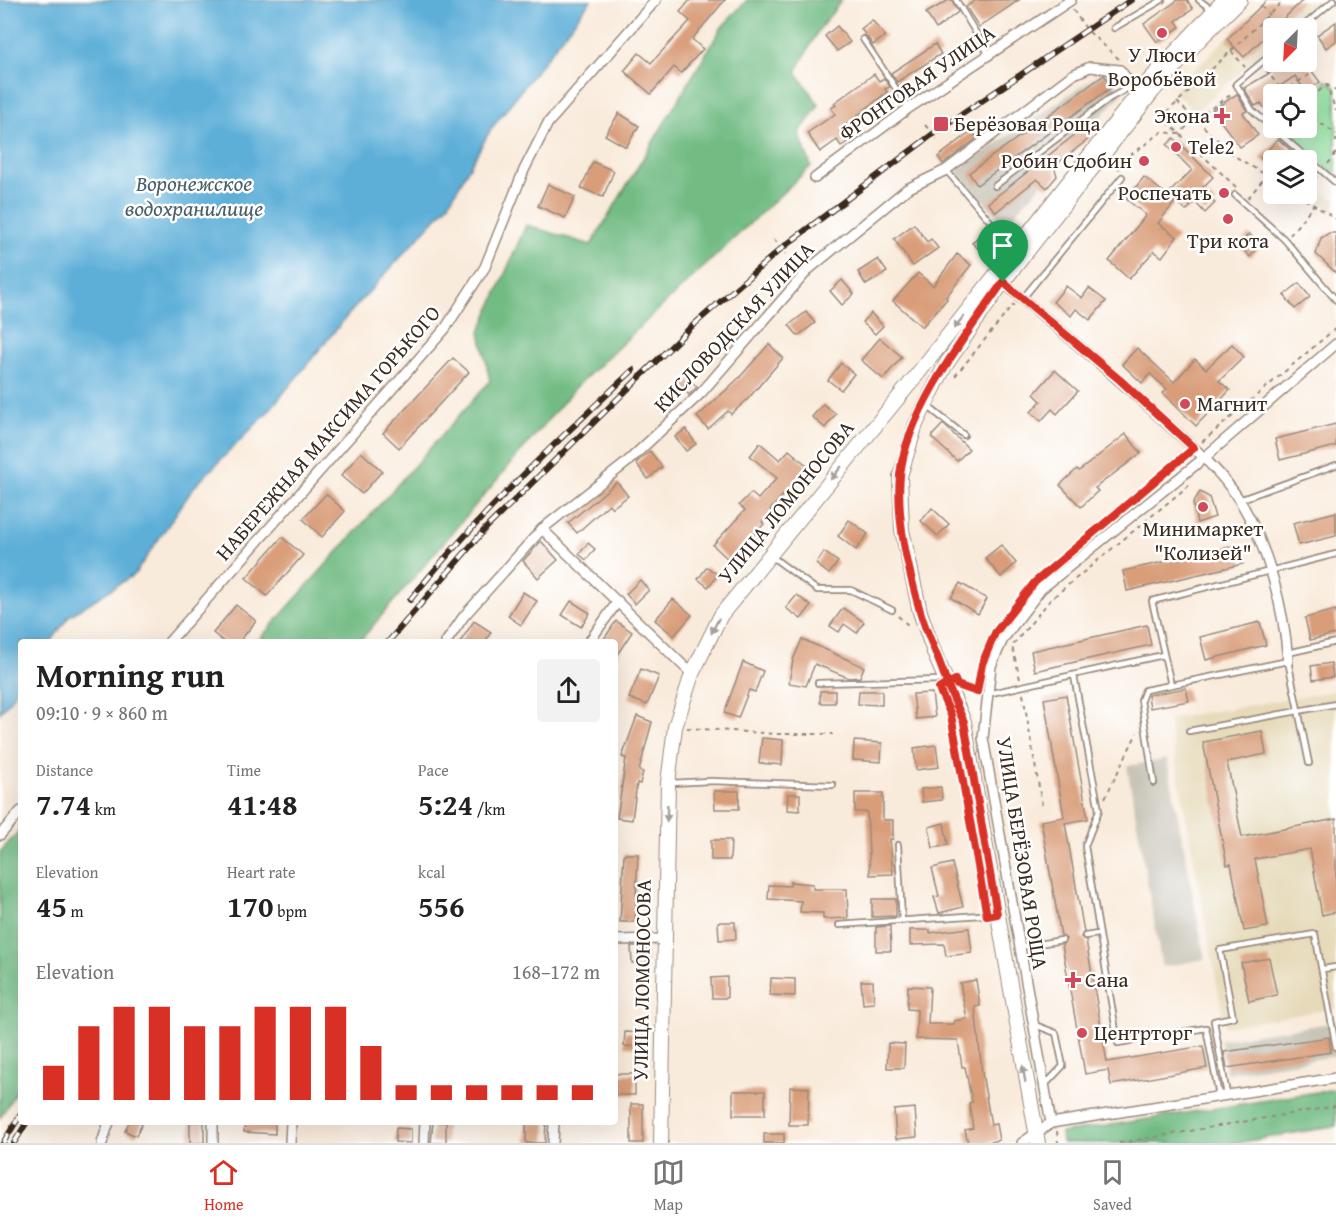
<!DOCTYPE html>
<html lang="en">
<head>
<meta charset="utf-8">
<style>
	:root { --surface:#fff; --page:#f2f2f2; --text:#222; --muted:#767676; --line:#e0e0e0; --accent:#d93025 }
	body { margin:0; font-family:"Gentium Book Plus",serif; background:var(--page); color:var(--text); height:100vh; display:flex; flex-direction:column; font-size:22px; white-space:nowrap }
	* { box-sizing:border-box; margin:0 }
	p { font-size:20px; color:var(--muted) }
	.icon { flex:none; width:33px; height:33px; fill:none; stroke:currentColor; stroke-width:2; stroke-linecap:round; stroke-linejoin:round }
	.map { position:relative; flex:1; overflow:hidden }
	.side { position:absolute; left:18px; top:639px; width:600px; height:486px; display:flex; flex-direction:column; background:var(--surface); border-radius:6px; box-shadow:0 6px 24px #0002 }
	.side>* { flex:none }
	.needle { width:39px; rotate:204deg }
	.tools { position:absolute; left:1263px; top:18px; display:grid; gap:12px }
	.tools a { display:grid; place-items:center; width:54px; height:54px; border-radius:6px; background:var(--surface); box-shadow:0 6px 24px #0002; font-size:30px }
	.pin { position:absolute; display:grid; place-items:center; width:51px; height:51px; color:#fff; margin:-62px -26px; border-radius:50% 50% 50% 0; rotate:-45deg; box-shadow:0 0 6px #0007 }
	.pin .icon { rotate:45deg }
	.round { display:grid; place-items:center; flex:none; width:63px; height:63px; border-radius:6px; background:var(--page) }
	.summary { display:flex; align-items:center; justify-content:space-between; height:102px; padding:0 18px }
	h1 { font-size:33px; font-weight:800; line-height:45px }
	.stats { display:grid; grid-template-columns:repeat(3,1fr); gap:9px; height:102px; padding:6px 18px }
	.stats div { display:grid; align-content:center }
	.stats b { font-size:30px; font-weight:800 }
	.stats small { font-size:16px; font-weight:400 }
	.stats p { font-size:16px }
	.chart { height:168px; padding:12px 18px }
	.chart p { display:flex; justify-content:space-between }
	.chart svg { width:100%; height:108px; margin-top:6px; stroke:var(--accent); stroke-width:6 }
	.menu { display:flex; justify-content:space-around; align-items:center; height:84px; border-top:2px solid var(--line); background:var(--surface); font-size:16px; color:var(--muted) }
	.menu a { display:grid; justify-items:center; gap:3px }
	.menu .on { color:var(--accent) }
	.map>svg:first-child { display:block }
	.built { fill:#e6daba }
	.industrial { fill:#c8c4b8 }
	.green { fill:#8edd9c; stroke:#64845d; stroke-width:1.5 }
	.forest { fill:#72bc84; stroke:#567351; stroke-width:1.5 }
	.water { fill:#5dafd8; stroke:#4c6c7b; stroke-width:1.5 }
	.building { fill:#d99d79 }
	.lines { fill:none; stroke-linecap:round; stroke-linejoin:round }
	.lane-casing { stroke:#9a8a7c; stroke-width:8 }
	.street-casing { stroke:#9a8a7c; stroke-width:12 }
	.secondary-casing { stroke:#9a8a7c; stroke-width:16 }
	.path { stroke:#9a8a7c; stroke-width:2; stroke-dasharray:4.5 4.5; stroke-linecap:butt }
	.lane { stroke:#fff; stroke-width:4.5 }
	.street { stroke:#fff; stroke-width:9 }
	.secondary { stroke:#fff; stroke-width:14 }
	.rail-casing { stroke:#3b2a1e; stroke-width:6 }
	.rail { stroke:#fff; stroke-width:4; stroke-dasharray:11; stroke-linecap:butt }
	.oneway { fill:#a79f9a }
	.route-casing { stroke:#fff; stroke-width:12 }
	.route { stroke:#d93025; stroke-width:8 }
	.poi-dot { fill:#d1495b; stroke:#fff; stroke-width:2 }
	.labels { text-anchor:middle; stroke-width:5; stroke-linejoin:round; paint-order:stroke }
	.poi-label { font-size:21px; fill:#3b2a1e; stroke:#fff; text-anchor:start }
	.street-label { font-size:21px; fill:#3b2a1e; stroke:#fff }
	.water-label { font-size:22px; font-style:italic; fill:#495f68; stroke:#fff }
</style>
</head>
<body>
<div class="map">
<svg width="1336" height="1143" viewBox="0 0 1336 1143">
	<rect width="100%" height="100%" fill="#fff"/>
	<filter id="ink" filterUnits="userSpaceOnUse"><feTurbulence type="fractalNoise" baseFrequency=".0167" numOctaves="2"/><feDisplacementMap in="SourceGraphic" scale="12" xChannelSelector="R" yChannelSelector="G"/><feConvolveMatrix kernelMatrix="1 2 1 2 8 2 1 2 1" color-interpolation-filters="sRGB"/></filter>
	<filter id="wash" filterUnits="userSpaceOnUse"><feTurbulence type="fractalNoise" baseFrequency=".008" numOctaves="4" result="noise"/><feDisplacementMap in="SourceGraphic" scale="24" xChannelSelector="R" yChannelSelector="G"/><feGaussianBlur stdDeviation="1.35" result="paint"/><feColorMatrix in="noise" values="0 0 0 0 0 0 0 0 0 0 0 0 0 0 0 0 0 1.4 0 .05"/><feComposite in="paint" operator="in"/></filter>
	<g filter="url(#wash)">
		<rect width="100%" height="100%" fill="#f9ebdb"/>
		<g class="built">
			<path d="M1265,0H1322L1291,28H1274L1273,44L1195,112L1173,91Z"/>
			<path d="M1306,181L1336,200L1333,211L1307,193Z"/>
			<path d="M1336,691V1008L1225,1027L1168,719Z"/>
		</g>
		<g class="industrial">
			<path d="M1106,70L1122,93L1005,225L956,171Z"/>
			<path d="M1167,759L1205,959L1162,967L1127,766Z"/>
			<path d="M1336,1022V1056L1226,1073L1220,1040Z"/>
		</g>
		<path class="green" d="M1325,80L1336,87V175L1278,128H1306L1307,98Z"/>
		<g class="forest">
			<path d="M747,0H842L818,31L796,72L819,105L799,133L811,166L576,387L359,642H257L490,381L480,332L526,225L591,245L722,27Z"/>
			<path d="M21,829V1083L0,1118V852Z"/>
			<path d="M1336,1089V1126L1236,1143H1062L1061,1133Z"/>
		</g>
		<path class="water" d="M0,0H591L491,129L448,205L348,315L267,413L194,487L135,574L69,616L51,642H21V685L0,713Z"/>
		<g id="blocks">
			<g class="building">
				<path d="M690,0H725L692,39L703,49L681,73L674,67L651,94L624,71L639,53L651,63L690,21L680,12Z"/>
				<path d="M949,0H952L958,12L936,29L926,13Z"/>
				<path d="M976,0H1019L979,27L966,7Z"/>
				<path d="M1178,0H1187L1193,9L1176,21L1180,27L1157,42L1144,24Z"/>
				<path d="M1267,0H1303L1244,57L1227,39Z"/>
				<path d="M872,20L885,36L873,45L861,29Z"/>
				<path d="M1336,22V41L1326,48L1317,35Z"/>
				<path d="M837,26L850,42L837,51L825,36Z"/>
				<path d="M935,44L941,54L897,82L891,73Z"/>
				<path d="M1278,62H1305L1320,82L1306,92L1295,76L1273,91L1274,121L1261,103L1255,106L1244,88L1273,71L1270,67Z"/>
				<path d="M874,74L879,81L884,78L890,87L885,89L887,92L842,128L850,140L841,146L837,140L820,152L807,133L835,114L831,108L836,105L834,103Z"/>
				<path d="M1104,75L1113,86L977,185L969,173Z"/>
				<path d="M1237,94L1247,111L1243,113L1258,135L1240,147L1212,110Z"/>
				<path d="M619,113L639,126L626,147L605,135Z"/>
				<path d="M1082,129L1090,138L1054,166L1057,176L1047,188L1037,179L996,212L988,203Z"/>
				<path d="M972,131L977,138L943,164L938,157Z"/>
				<path d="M1174,138L1213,177L1201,189L1215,203L1205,213L1195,202L1186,211L1176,201L1158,223L1177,237L1162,257L1154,251L1129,279L1109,261L1146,215L1126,199L1144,177L1167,195L1192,170L1167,145Z"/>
				<path d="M1278,139L1296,155L1291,160H1274V170L1260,158Z"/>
				<path d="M593,162L614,171L603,197L581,188Z"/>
				<path d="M548,184L575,197L565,218L538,206Z"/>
				<path d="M914,224L927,242L931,239L938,248L913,266L894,239Z"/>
				<path d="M986,228L996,237L982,252L972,243Z"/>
				<path d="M1329,233H1336V273L1316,254L1321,238Z"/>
				<path d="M1249,234L1260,246L1250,257L1238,245Z"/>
				<path d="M957,254L971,265L946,297L947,299L922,327L893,301L918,273L933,286Z"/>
				<path d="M878,259L887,272L866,285L858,272Z"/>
				<path d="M842,280L854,294L842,305L830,291Z"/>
				<path d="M1299,283L1310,297L1295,309L1284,295Z"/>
				<path d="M1066,286L1082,298L1089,288L1106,301L1090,320L1076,309L1071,316L1053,302Z"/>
				<path d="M806,312L815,323L798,336L789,325Z"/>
				<path d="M871,313L883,326L875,334L862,322Z"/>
				<path d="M880,338L902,357L883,379L861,360Z"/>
				<path d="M769,344L783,358L747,400L731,414L728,411L708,429L697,417L739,378Z"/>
				<path d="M1232,344L1244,357L1219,381L1230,390L1196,426L1163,393L1167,389L1150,374L1142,383L1122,364L1137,348L1174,382L1195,359L1206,369Z"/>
				<path d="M453,358L469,372L399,448L383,433Z"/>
				<path d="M841,363L854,374L841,390L828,380Z"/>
				<path d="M1055,370L1078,391L1057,414L1052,409L1041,421L1031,412L1041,401L1034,394Z"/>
				<path d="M689,379L697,387L689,395L682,387Z"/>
				<path d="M823,404L836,414L825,428L812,417Z"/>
				<path d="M943,424L969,449L957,461L931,437Z"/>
				<path d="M1336,424V446L1280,460L1275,439Z"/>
				<path d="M686,429L696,444L686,451L675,437Z"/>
				<path d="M1126,434L1141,453L1095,488L1098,491L1081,507L1060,485L1077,469L1079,471Z"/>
				<path d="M760,443L780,460L789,450L810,468L798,482L796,480L770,510L772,512L762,522L764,524L729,560L713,545L745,510L739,505L751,493L758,499L777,478L750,456Z"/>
				<path d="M650,451L662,467L648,479L636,463Z"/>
				<path d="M361,452L382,471L362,494L341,476Z"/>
				<path d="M617,482L628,496L612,508L609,504L577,533L568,523Z"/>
				<path d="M1200,492L1209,497L1215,517L1197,523L1193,503Z"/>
				<path d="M326,494L345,511L322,537L303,519Z"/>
				<path d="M932,508L949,524L938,536L921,521Z"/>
				<path d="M1336,512V536L1299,545L1293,523Z"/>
				<path d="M849,520L868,534L856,550L838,536Z"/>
				<path d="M282,537L303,555L267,596L246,578Z"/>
				<path d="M541,541L558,560L538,578L523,561Z"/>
				<path d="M588,543L595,549L586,560L579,554Z"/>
				<path d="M1001,545L1016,563L1001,577L985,558Z"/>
				<path d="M1239,545L1243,564L1127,591L1123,571Z"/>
				<path d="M824,552L838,562L829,574L816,564Z"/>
				<path d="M707,567L718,575L708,587L698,579Z"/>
				<path d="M640,580L649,590L635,604L626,594Z"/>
				<path d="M960,583L987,599L978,614L951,598Z"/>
				<path d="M523,592L537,601L521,625L508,616Z"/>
				<path d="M797,595L811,606L801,619L786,608Z"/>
				<path d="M673,599L692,615L674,636L655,620Z"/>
				<path d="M571,601L590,613L581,627L562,615Z"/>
				<path d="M236,605L256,621L239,642H224L213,633Z"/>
				<path d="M843,608L864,622L857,633L844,624L839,632L830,626Z"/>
				<path d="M1336,610V634L1310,640L1305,618Z"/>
				<path d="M474,621L491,632L485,642H460Z"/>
				<path d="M616,621L632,632L615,658V642H602Z"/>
				<path d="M1260,622L1266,645L1206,660L1200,637Z"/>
				<path d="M1147,625L1151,645L1035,671L1031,651Z"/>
				<path d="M802,639L864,667L860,677L849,678L815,664L806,686L789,683L793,660Z"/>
				<path d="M743,662L763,671L755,692L749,690L738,718L724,713Z"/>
				<path d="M1331,663L1333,677L1313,680L1311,666Z"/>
				<path d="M641,669L659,676L647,705L629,698Z"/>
				<path d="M1186,688L1189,701L1150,708L1148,695Z"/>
				<rect x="820" y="691" width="15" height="12"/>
				<path d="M859,691H882V705L858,704Z"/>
				<path d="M932,693L935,717L916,719L913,694Z"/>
				<path d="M1066,695L1088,819L1065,823L1084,932L1081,937L1086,940L1107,1062L1203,1046L1207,1068L1111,1085L1108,1070L1085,1074L1062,945L1066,939L1061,936L1041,821L1064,817L1044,699Z"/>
				<path d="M637,716L652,722L639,771L643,772L640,784L637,783L632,820L617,818L626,758L622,757Z"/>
				<path d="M1262,731L1266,754L1227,762L1242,837L1336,819V912L1322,915L1310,849L1255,859L1268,927L1244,931L1231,864L1227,865L1203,742Z"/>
				<path d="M762,738L783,740L782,765L759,763Z"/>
				<path d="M854,741L882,743L881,762L853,760Z"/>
				<path d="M936,745L939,767L916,770L914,748Z"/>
				<path d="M941,787L942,800L922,802L921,789Z"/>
				<path d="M714,791H739V809H715Z"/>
				<path d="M855,793H883V820H893V839H890L893,874L870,875L867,812H855Z"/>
				<path d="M788,794H800V811L787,810Z"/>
				<path d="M944,823L948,845L933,848L929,827Z"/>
				<path d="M711,840H731L730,860H711Z"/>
				<path d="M624,854H638L635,922H620Z"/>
				<path d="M952,863L963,907L939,913L934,897L939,896L932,868Z"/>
				<path d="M790,882L813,884V889H847L848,918L823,919V913L800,912L801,901L768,899L769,885L790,886Z"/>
				<path d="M872,899H896V916L872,917Z"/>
				<path d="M718,922H735L736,939L719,940Z"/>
				<path d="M890,926L891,951H876V927Z"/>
				<path d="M969,928L972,953L946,956L944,944L910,945V930H930V933Z"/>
				<path d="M631,946H646L647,963H632Z"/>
				<path d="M1269,958L1277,995L1249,1001L1241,963Z"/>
				<path d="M727,977V998H712L711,978Z"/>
				<path d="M771,978L795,979V996L770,995Z"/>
				<path d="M976,980L980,1006L975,1007L982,1073L991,1125L996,1124L999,1140L986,1143H968L965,1130L973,1128L969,1103L972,1102L965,1067H962L958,1040L916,1039L917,1010L907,1009L908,986L930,987L928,1024H954V1021L967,1019L960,983Z"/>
				<path d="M861,981H873L874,1003L863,1004Z"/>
				<path d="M625,1032L643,1033L642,1047L624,1046Z"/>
				<path d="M1329,1037L1331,1052L1227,1068L1224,1052Z"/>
				<path d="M888,1043L905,1044L904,1068H887Z"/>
				<rect x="615" y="1074" width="20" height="21"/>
				<path d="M790,1087L809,1088L808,1125H789Z"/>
				<rect x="733" y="1091" width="32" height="24"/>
				<rect x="631" y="1104" width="12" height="39"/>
				<path d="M915,1108L917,1137L896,1139L894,1110Z"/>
				<path d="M129,1122H143L136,1136L125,1131Z"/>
				<rect x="190" y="1122" width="14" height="21"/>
				<path d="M245,1122H275V1134L244,1132Z"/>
				<path d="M433,1122H446V1143H431Z"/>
				<path d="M526,1122H546L545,1143H526Z"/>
				<path d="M396,1128L411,1129V1143L395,1142Z"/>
				<rect x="764" y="1134" width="20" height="9"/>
			</g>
		</g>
	</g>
	<g filter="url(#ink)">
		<use href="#blocks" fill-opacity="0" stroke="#9a8a7c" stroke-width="1.5"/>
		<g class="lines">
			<g class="lane-casing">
				<g id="lane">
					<path d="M956,0L988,53"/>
					<path d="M1199,0L1211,9"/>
					<path d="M1114,28L1162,0"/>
					<path d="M1301,28L1334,0"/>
					<path d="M863,39L909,108"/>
					<path d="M1274,52L1236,84L1252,110L1336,183"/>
					<path d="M946,170L990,221"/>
					<path d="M995,186L1110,98L1132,86"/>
					<path d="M1235,195L1284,239L1336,300"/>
					<path d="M1023,298L1122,177"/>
					<path d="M926,405L964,435"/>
					<path d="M1239,500L1336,465"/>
					<path d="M771,556L817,590H851L892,610"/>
					<path d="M1288,653L1336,642"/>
					<path d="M1074,676L1099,810L1085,846L1118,1043L1206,1028L1219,1096"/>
					<path d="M818,683L943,680"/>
					<path d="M987,694L1163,655"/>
					<path d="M1189,731L1336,704"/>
					<path d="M1309,763L1288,661L1171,685L1152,601L1336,554"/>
					<path d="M671,783L710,781L833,785"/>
					<path d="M1154,783L1141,700L1145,690L1171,685"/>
					<path d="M898,845L902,921"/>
					<path d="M839,925L995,914"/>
					<path d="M1085,936L1098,934"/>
					<path d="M1020,947L1062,940"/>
					<path d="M1323,969L1336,967"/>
					<path d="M1035,1025L1056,1033L1063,1066L1044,1086"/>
					<path d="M1227,1095L1214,1021L1233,1017L1220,950L1315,934L1336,1047"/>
				</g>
			</g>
			<g class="street-casing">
				<g id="street">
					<path d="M815,178L909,108L1071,0"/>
					<path d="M1000,280C1056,327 1112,372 1165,422C1192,446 1221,471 1240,501C1268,546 1284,609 1288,661"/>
					<path d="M542,529L692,674"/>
					<path d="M169,642L445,329L485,267L524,170L548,123L656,0"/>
					<path d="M446,642L464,616L542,529L626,463L701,393L809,269L907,189L946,170L1072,75L1090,67L1120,70L1138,94"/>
					<path d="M589,642L618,601"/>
					<path d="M0,835L21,811"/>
					<path d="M615,940L663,939"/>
					<path d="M1051,1123L983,738L991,666L1003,639L1041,589L1204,458L1336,344"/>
					<path d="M102,1143L109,1122"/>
					<path d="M213,1143V1122"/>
					<path d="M290,1143L291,1122"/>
					<path d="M424,1143L425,1122"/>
					<path d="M553,1143L554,1122"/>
					<path d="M1022,1143L1051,1123L1336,1078"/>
				</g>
			</g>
			<g class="secondary-casing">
				<g id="secondary">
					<path d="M661,1143L668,783L675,727L692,674L721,615L912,381L1145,85L1224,0"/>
					<path d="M1038,1143L964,722L935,655L920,612L902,530L900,476L916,424L945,366L1003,282L1153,91L1200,39L1240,0"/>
				</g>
			</g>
			<g class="path">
				<path d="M1261,6L1269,15"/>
				<path d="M1073,10L1087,30L1120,60"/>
				<path d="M1231,51L1245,67"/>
				<path d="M1266,70L1285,94"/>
				<path d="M1326,84L1336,111"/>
				<path d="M1326,84L1336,91"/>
				<path d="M1283,92L1313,72"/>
				<path d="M1177,102L1236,157L1274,180"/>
				<path d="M1306,105L1325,85"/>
				<path d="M1306,113L1336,134"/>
				<path d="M925,125L937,139"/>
				<path d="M1336,139V142"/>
				<path d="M1328,164L1336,153"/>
				<path d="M1118,169L1128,157L1162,132L1179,134L1195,119L1232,94"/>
				<path d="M1236,187L1162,117L1284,0"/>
				<path d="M1306,191L1317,176"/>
				<path d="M1297,194L1336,219"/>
				<path d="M1248,198L1266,176"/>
				<path d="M995,226L1008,239"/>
				<path d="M1290,235L1314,204"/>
				<path d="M774,239L786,254"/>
				<path d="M955,376L1014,304"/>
				<path d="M1202,442L1336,328"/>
				<path d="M1119,511L1186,455"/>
				<path d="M898,616L911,628"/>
				<path d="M1020,679L1012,646L1051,599L1193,482"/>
				<path d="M962,687L977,692"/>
				<path d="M1023,694L1042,805"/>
				<path d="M687,728L777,734H833"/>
				<path d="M1105,798L1137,733"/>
				<path d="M1057,1131L1058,1143"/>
				<path d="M1119,1143L1336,1106"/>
			</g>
			<use href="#lane" class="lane"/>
			<use href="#street" class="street"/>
			<use href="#secondary" class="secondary"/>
			<g class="rail-casing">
				<g id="rail">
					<path d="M410,600C477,516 555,443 633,370"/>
					<path d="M388,642L487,527L690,328L782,248L933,134L1131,0"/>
					<path d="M3,1143L21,1114"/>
					<path d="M14,1143L27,1122"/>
				</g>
			</g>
			<use href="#rail" class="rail"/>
		</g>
		<defs><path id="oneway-solid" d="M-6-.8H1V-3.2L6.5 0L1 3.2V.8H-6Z" transform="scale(1.5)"/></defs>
		<g class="oneway">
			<use href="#oneway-solid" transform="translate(959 322) rotate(128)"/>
			<use href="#oneway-solid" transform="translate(836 473) rotate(130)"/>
			<use href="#oneway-solid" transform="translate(715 626) rotate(116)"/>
			<use href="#oneway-solid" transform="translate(667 813) rotate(92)"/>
			<use href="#oneway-solid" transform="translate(1024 1074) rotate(-99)"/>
		</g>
	</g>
	<g class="lines" filter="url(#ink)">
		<g class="route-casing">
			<path id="route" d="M1003,282C966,335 907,410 900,475C896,520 908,568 920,611C927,636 940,659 947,684L939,689L951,715L987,916L997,914L964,722L947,684L955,680L957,685L977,692L982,664L995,633L1035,582L1194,448L1120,380L1003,282"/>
		</g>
		<use href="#route" class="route"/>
	</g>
	<g class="poi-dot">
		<circle cx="1162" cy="33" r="6"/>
		<path d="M1219 107h6v6h6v6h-6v6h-6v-6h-6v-6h6z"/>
		<rect x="933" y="116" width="16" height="16" rx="3"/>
		<circle cx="1176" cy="147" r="6"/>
		<circle cx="1144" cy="161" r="6"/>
		<circle cx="1224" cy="193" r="6"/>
		<circle cx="1228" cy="219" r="6"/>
		<circle cx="1185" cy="404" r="6"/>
		<circle cx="1203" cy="507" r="6"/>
		<path d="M1070 971h6v6h6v6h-6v6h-6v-6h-6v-6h6z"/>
		<circle cx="1082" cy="1033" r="6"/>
	</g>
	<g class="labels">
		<g class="poi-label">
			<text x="1162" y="62" text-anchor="middle">У Люси<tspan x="1162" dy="24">Воробьёвой</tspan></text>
			<text x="1210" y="123" text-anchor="end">Экона</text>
			<text x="954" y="131">Берёзовая Роща</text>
			<text x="1188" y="154">Tele2</text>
			<text x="1132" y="168" text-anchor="end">Робин Сдобин</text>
			<text x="1212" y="200" text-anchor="end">Роспечать</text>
			<text x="1228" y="248" text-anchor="middle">Три кота</text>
			<text x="1197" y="411">Магнит</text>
			<text x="1203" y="536" text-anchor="middle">Минимаркет<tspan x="1203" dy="24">"Колизей"</tspan></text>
			<text x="1085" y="987">Сана</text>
			<text x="1094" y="1040">Центрторг</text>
		</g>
		<g class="street-label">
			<text transform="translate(917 83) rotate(-35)" y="7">ФРОНТОВАЯ УЛИЦА</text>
			<text transform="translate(734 327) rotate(-47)" y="7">КИСЛОВОДСКАЯ УЛИЦА</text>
			<text transform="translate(328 433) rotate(-49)" y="7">НАБЕРЕЖНАЯ МАКСИМА ГОРЬКОГО</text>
			<text transform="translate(786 502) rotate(-51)" y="7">УЛИЦА ЛОМОНОСОВА</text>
			<text transform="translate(1022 853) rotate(81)" y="7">УЛИЦА БЕРЁЗОВАЯ РОЩА</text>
			<text transform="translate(642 980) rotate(-89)" y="7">УЛИЦА ЛОМОНОСОВА</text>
		</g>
		<g class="water-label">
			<text x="194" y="191">Воронежское<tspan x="194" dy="25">водохранилище</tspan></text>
		</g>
	</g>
</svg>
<div class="tools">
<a><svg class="needle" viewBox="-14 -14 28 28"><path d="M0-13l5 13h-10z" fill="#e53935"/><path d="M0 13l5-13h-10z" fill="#767676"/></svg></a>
<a><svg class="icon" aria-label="locate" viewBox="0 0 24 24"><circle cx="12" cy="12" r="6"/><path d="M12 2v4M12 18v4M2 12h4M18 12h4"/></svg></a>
<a><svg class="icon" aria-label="layers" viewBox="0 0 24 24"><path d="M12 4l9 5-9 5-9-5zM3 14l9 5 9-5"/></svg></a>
</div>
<div class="pin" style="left:1003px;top:282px;background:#1e9e55"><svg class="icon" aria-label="arrive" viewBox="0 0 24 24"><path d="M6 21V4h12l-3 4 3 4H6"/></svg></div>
<section class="side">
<div class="summary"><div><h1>Morning run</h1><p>09:10 · 9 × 860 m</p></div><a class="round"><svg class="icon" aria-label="share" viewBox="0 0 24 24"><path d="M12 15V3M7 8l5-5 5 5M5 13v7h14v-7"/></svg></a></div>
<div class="stats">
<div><p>Distance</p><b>7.74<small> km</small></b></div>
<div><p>Time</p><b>41:48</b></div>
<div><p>Pace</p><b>5:24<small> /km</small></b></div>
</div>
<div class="stats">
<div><p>Elevation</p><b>45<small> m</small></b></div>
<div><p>Heart rate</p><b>170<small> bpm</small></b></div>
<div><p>kcal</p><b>556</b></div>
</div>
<div class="chart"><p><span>Elevation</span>168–172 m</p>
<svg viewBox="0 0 160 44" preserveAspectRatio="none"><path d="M5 44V30M15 44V14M25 44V6M35 44V6M45 44V14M55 44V14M65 44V6M75 44V6M85 44V6M95 44V22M105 44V38M115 44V38M125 44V38M135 44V38M145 44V38M155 44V38"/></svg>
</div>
</section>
</div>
<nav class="menu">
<a class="on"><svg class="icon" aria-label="home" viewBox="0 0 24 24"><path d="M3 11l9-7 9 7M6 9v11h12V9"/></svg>Home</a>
<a><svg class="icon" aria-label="map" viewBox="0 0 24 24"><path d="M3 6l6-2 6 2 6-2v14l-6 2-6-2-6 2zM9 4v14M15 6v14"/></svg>Map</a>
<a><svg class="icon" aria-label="saved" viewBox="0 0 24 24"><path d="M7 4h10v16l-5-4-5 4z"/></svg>Saved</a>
</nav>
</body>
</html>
